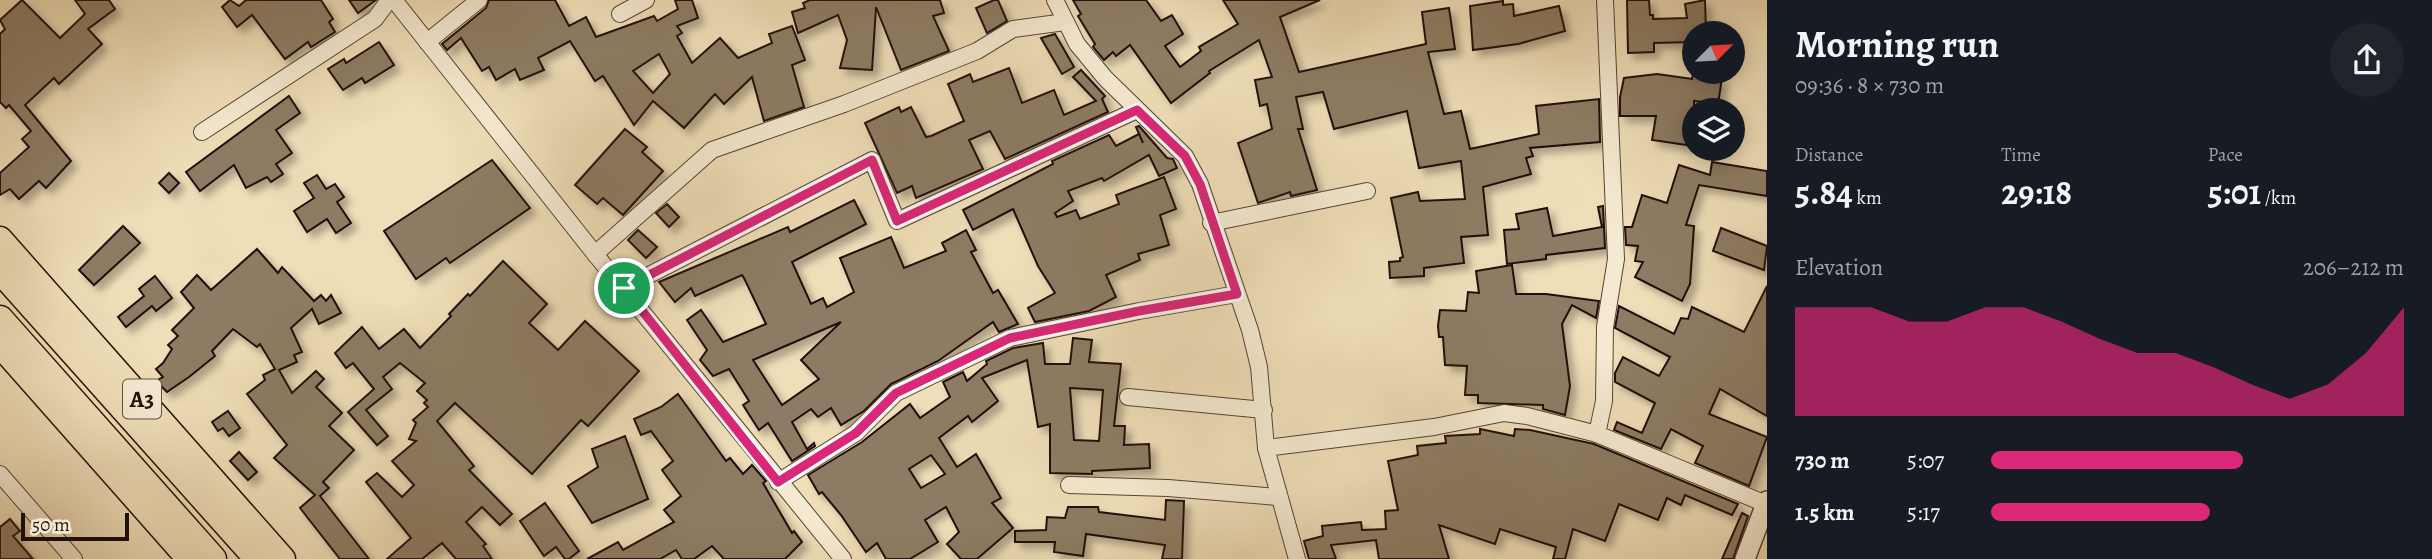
<!DOCTYPE html>
<html lang="en">
<head>
<meta charset="utf-8">
<style>
	:root { --surface:#171b24; --page:#20242c; --text:#f1f3f6; --muted:#9ea1a6; --accent:#db2777 }
	body { margin:0; font-family:Alegreya,serif; background:var(--page); color:var(--text); height:100vh; display:flex; flex-direction:column; font-size:26px; white-space:nowrap }
	* { box-sizing:border-box; margin:0 }
	p { font-size:23px; color:var(--muted) }
	.icon { flex:none; width:38px; height:38px; fill:none; stroke:currentColor; stroke-width:2; stroke-linecap:round; stroke-linejoin:round }
	.map { position:relative; flex:1; overflow:hidden }
	.side { display:flex; flex-direction:column; background:var(--surface); width:665px }
	.side>* { flex:none }
	.needle { width:46px; rotate:66deg }
	.buttons { position:absolute; left:1682px; top:21px; display:grid; gap:14px }
	.buttons a { display:grid; place-items:center; width:63px; height:63px; border-radius:50%; background:var(--surface); box-shadow:0 4px 18px #0003; font-size:35px }
	.scale { position:absolute; left:21px; bottom:18px; width:108px; box-sizing:border-box; padding-left:7px; border:4px solid #221109; border-top:0; font-size:19px; line-height:24px; white-space:nowrap; color:#221109; -webkit-text-stroke:5px #f5ead1; paint-order:stroke }
	.pin { position:absolute; display:grid; place-items:center; width:60px; height:60px; color:#fff; margin:-30px; border:4px solid #fff; border-radius:50%; box-shadow:0 2px 7px #0007 }
	.round { display:grid; place-items:center; flex:none; width:74px; height:74px; border-radius:37px; background:var(--page) }
	.head { display:flex; align-items:center; justify-content:space-between; height:119px; padding:0 28px }
	h1 { font-size:38px; font-weight:700; line-height:52px }
	.stats { display:grid; grid-template-columns:repeat(3,1fr); gap:10px; height:119px; padding:7px 28px }
	.stats div { display:grid; align-content:center }
	.stats b { font-size:35px; font-weight:700 }
	.stats small { font-size:19px; font-weight:400 }
	.stats p { font-size:19px }
	.chart { height:196px; padding:14px 28px }
	.chart p { display:flex; justify-content:space-between }
	.chart svg { width:100%; height:126px; margin-top:7px; fill:var(--accent); opacity:.7 }
	ul { padding:0 28px; list-style:none; font-size:23px }
	li { display:grid; grid-template-columns:112px 84px 1fr; align-items:center; height:52px }
	li i { height:18px; border-radius:9px; background:var(--accent) }
	main { display:flex; flex:1; min-height:0 }
	.map>svg:first-child { display:block }
	.building { fill:#8d7c64; stroke:#221109; stroke-width:2; fill-rule:evenodd; filter:url(#shadow) }
	.lines { fill:none; stroke-linecap:round; stroke-linejoin:round }
	.minor-casing { stroke:#554435; stroke-width:18 }
	.tertiary-casing { stroke:#554435; stroke-width:22 }
	.primary-casing { stroke:#221109; stroke-width:27 }
	.trunk-casing { stroke:#221109; stroke-width:29 }
	.minor { stroke:#f5ead1; stroke-width:16 }
	.tertiary { stroke:#f5ead1; stroke-width:19 }
	.primary { stroke:#efdeb8; stroke-width:24 }
	.trunk { stroke:#efdeb8; stroke-width:26 }
	.route-casing { stroke:#fff; stroke-width:14 }
	.route { stroke:#db2777; stroke-width:9 }
	.labels { text-anchor:middle; stroke-width:5; stroke-linejoin:round; paint-order:stroke }
	.shield { fill:#f5ead1; stroke:#615245; stroke-width:2 }
	.shield-label { font-size:23px; font-weight:bold; fill:#221109 }
</style>
</head>
<body>
<main>
<div class="map">
<svg width="1767" height="559" viewBox="0 0 1767 559">
	<defs>
		<filter id="shadow"><feDropShadow dx="6" dy="6" stdDeviation="3.5" flood-color="#0004"/></filter>
	</defs>
	<rect width="100%" height="100%" fill="#efdeb8"/>
	<filter id="stains"><feTurbulence type="fractalNoise" baseFrequency=".00286" numOctaves="4"/><feColorMatrix values="0 0 0 0 .2 0 0 0 0 .09 0 0 0 0 .02 0 0 0 .5 -.17"/></filter>
	<radialGradient id="worn" r=".72"><stop offset=".6" stop-color="#630" stop-opacity="0"/><stop offset="1" stop-color="#630" stop-opacity=".3"/></radialGradient>
	<g class="building">
		<path d="M22,0L60,38L85,14L75,0H109L115,9L88,29L102,44L59,84L54,78L25,105L71,161L46,188L39,181L19,199L10,189L0,195V173L29,147L22,139L31,131L9,105L6,108L0,102V34L5,29L0,20Z"/>
		<path d="M230,0L239,6L246,0H321L333,19L329,22L335,32L311,47L308,42L285,59L252,15L237,27L222,7Z"/>
		<path d="M349,0H376L358,13Z"/>
		<path d="M489,0H555L569,26L586,17L596,37L654,16L657,21L678,9L675,0H692L698,18L677,26L682,33L677,36L692,63L720,38L738,58L772,43L769,34L792,26L805,60L792,65L804,107L764,121L752,77L724,104L715,94L684,128L653,101L634,125L603,76L595,81L570,41L538,58L544,70L520,80L515,69L496,80L489,67L482,71L461,38L447,50L442,44L486,8ZM659,54L670,74L653,93L633,71Z"/>
		<path d="M810,0H940L944,13L933,16L949,51L901,70L876,7L872,70L840,68L847,40L838,15L798,33L792,12L805,8L803,3Z"/>
		<path d="M994,0H998L1007,21L987,33L976,8Z"/>
		<path d="M1073,0H1146L1161,21L1172,15L1183,34L1165,46L1180,67L1201,51L1199,47L1238,24L1223,0H1320L1280,17L1299,72L1426,44L1422,12L1449,8L1455,49L1428,52L1444,114L1461,111L1470,149L1539,134L1536,106L1599,99L1600,142L1530,148L1533,156L1526,158L1531,174L1483,187L1488,235L1461,237L1464,263L1424,268V276L1390,278L1389,262L1400,261V258L1403,257L1391,198L1418,192L1420,201L1465,199L1461,161L1419,168L1407,111L1334,129L1323,92L1296,97L1303,129H1298L1317,190L1291,196L1290,192L1258,203L1238,143L1272,129L1267,104L1260,106L1255,80L1272,77L1259,40L1209,71L1210,73L1171,103L1130,45L1116,56L1113,52L1104,60L1093,47L1095,44L1078,16L1081,14Z"/>
		<path d="M1627,0H1649L1650,15H1653V19L1687,18L1685,4L1705,0L1706,33H1694V42L1654,43V52L1628,53Z"/>
		<path d="M1503,1V5L1513,4L1514,16L1559,6L1565,31L1518,44L1473,50L1470,6Z"/>
		<path d="M1055,34L1074,67L1062,74L1041,38Z"/>
		<path d="M379,42L394,65L365,83L362,78L343,90L328,69L344,59L346,63Z"/>
		<path d="M1009,68L1022,103L1054,90L1064,115L1096,101L1073,77L1081,70L1105,96L1102,99L1108,112L1005,159L990,131L969,140L983,169L916,198L912,186L897,193L865,123L899,107L901,112L911,107L926,137L931,136L964,121L948,84L970,74L973,82Z"/>
		<path d="M1657,74L1692,79L1693,74L1722,78L1718,104L1694,101V146L1652,140L1656,116H1620V97L1624,78Z"/>
		<path d="M289,96L300,113L276,130L292,153L276,164L283,174L271,182L267,177L246,188L234,165L200,191L186,172Z"/>
		<path d="M1139,126L1167,158L1173,159L1177,168L1159,176L1149,155L1104,181L1102,178L1068,191L1073,201L1055,213L1057,217L1076,210L1080,219L1119,204L1116,195L1164,177L1176,209L1160,215L1169,245L1138,254L1140,260L1106,275L1116,297L1089,311L1035,322L1028,308L1055,293L1038,266L1013,209L973,230L963,210L1053,164L1052,161L1109,135L1116,146L1139,134L1143,143L1136,127Z"/>
		<path d="M625,129L647,147L642,152L663,171L623,215L603,198L597,204L575,185Z"/>
		<path d="M492,160L530,208L450,263L446,258L416,279L384,231Z"/>
		<path d="M1712,162L1767,171V196L1699,185L1686,225L1694,226L1690,284L1682,301L1635,277L1643,262L1635,261L1638,246L1626,245L1625,227H1632L1642,195L1667,203L1679,165L1710,175Z"/>
		<path d="M169,173L179,183L169,193L159,183Z"/>
		<path d="M317,175L326,189L335,184L344,197L337,202L351,223L336,233L327,219L307,232L294,211L314,198L304,183Z"/>
		<path d="M854,200L866,224L792,262L811,304L823,298L827,307L854,292L840,258L891,237L904,268L946,251L942,243L966,230L976,250L971,252L993,293L998,290L1018,324L999,332L993,322L938,361L891,384L864,411L841,425L831,408L818,417L811,409L792,422L807,449L814,443L815,446L792,461L768,423L759,430L743,405L749,401L729,369L713,376L700,360L707,350L687,320L701,310L723,342L766,324L744,278L742,275L695,296L691,288L675,302L659,282L788,227L790,232ZM841,322L801,360L819,379L782,405L753,360Z"/>
		<path d="M667,204L679,217L669,227L656,213Z"/>
		<path d="M1603,206L1605,248L1546,255V259L1507,264L1504,230L1519,229L1516,214L1547,208L1553,236L1602,227L1598,207Z"/>
		<path d="M123,226L140,243L94,285L79,270Z"/>
		<path d="M1721,228L1767,246L1764,270L1713,251Z"/>
		<path d="M638,230L657,247L646,258L628,240Z"/>
		<path d="M257,249L278,273L282,267L314,301L321,295L326,301L331,295L341,313L319,324L312,309L291,328L302,352L294,355L297,362L279,370L292,393L316,371L324,379L316,387L342,413L329,426L354,450L323,482L329,488L320,496L369,559H340L300,508L315,495L274,458L287,445L247,394L265,380L263,375L275,369L260,344L257,347L233,329L212,351L215,356L189,377L167,392L156,381L163,377L156,369L163,363L172,349L168,345L178,336L172,330L194,308L181,292L197,275L211,290Z"/>
		<path d="M503,261L547,304L529,323L558,350L585,321L639,371L588,426L581,420L532,474L455,403L437,421L474,466L469,470L512,514L500,525L482,507L466,522L486,544L483,546L492,559H456L442,543L422,559H387L411,538L366,482L377,473L402,497L414,485L392,461L416,441L409,439L416,423L413,420L428,407L424,403L427,400L417,391L425,383L400,363L383,377L392,389L366,410L388,436L377,445L348,412L374,389L353,363L346,368L335,353L362,327L379,349L404,329L420,348L451,316L449,314L468,294L470,296Z"/>
		<path d="M1512,265L1516,294H1546L1599,301L1596,318L1572,305L1562,324L1570,386L1565,415L1543,409V405L1478,403V395H1465L1467,366L1445,365L1443,337H1439L1438,326L1440,310L1466,311L1468,292L1479,293L1476,271Z"/>
		<path d="M155,276L172,298L156,311L152,306L126,327L118,317L144,296L139,289Z"/>
		<path d="M1767,286V416L1720,389L1709,414L1767,437L1749,486L1695,463L1703,446L1671,429L1661,449L1614,430L1617,422L1642,433L1655,403L1615,382V373L1623,357L1659,376L1670,357L1615,328L1619,306L1674,334L1681,318L1688,319L1692,307L1744,332Z"/>
		<path d="M1073,338L1092,340L1089,362L1121,364L1114,426H1125L1124,445L1149,444L1150,468L1092,471V474L1050,473V424L1038,427L1027,360L982,378L998,401L972,422L968,416L939,438L957,467L976,454L1001,498L992,503L1013,528L977,559H961L947,544L959,532L946,507L925,520L938,542L910,559H886L877,543L866,552L841,515L822,492L819,494L808,475L862,442L910,404L920,418L950,397L943,382L963,372L967,381L987,364L986,361L1013,348L1043,343L1045,364H1070ZM1070,388L1103,390L1099,441L1074,440ZM931,455L945,474L921,488L909,469Z"/>
		<path d="M678,394L726,461L730,458L743,474L752,465L766,481L763,483L792,533L794,531L802,542L785,559H724L712,546L694,559H682L676,550L660,559H587L618,542L623,550L674,522L664,510L681,496L662,470L673,461L651,431L641,435L634,419L661,407Z"/>
		<path d="M228,411L240,428L229,436L223,428L218,431L212,422Z"/>
		<path d="M1480,429L1514,436L1515,429L1530,430L1594,444L1738,504L1732,515L1685,495L1681,505L1667,498L1658,520L1619,504L1605,541L1573,529L1565,559H1553L1556,547L1500,529L1495,544L1439,525L1449,559H1379L1376,540L1331,545L1336,559H1309L1304,541L1323,536L1322,526L1361,522L1362,530L1386,529L1385,511L1398,510L1388,461L1418,455L1417,446L1446,443L1445,436L1480,434Z"/>
		<path d="M625,436L648,499L592,523L568,486L598,467L592,449Z"/>
		<path d="M239,452L257,472L248,480L230,461Z"/>
		<path d="M1166,500L1184,501L1182,559H1162L1165,545L1086,534L1083,556L1054,552L1055,542H1015V531L1046,530L1047,517L1065,518L1068,507H1098L1099,512L1165,520Z"/>
		<path d="M545,503L579,551L569,559H565L556,547L544,556L520,521Z"/>
		<path d="M1742,513L1748,516L1733,559H1722Z"/>
		<path d="M10,519L20,531L13,536L33,559H0V527Z"/>
	</g>
	<g class="lines">
		<g class="minor-casing">
			<g id="minor">
				<path d="M394,0L595,254L843,559"/>
				<path d="M1055,0L1077,44L1105,78L1185,156L1200,184L1250,330L1259,367L1266,448L1297,559"/>
				<path d="M620,14L646,0"/>
				<path d="M427,42L479,0"/>
				<path d="M202,132L375,19L389,0"/>
				<path d="M1211,223L1367,191"/>
				<path d="M595,254L712,150L844,104L977,51L1013,29L1065,22"/>
				<path d="M624,288L872,160L897,221L1137,110"/>
				<path d="M1128,397L1264,410"/>
				<path d="M1597,434L1604,401L1605,327L1616,259L1605,0"/>
				<path d="M1266,448L1434,427L1504,413L1527,416L1597,434L1766,504"/>
				<path d="M0,474L74,559"/>
				<path d="M778,482L856,433L896,393L1010,338L1139,311L1237,294"/>
				<path d="M1069,485L1168,488L1277,497"/>
			</g>
		</g>
		<g class="tertiary-casing">
			<path id="tertiary" d="M1745,559L1767,501"/>
		</g>
		<g class="primary-casing">
			<g id="primary">
				<path d="M0,239L283,559"/>
				<path d="M0,345L189,559"/>
			</g>
		</g>
		<g class="trunk-casing">
			<g id="trunk">
				<path d="M0,270L258,559"/>
				<path d="M0,319L213,559"/>
			</g>
		</g>
		<use href="#minor" class="minor"/>
		<use href="#tertiary" class="tertiary"/>
		<use href="#primary" class="primary"/>
		<use href="#trunk" class="trunk"/>
	</g>
	<g class="lines">
		<g class="route-casing">
			<path id="route" d="M1137,110L1185,156L1200,184L1237,294L1139,311L1010,338L896,393L856,433L778,482L624,288L872,160L897,221Z"/>
		</g>
		<use href="#route" class="route"/>
	</g>
	<g class="labels">
		<rect class="shield" x="123" y="379.5" width="38" height="39" rx="5"/>
		<g class="shield-label">
			<text x="142" y="407">A3</text>
		</g>
	</g>
	<rect width="100%" height="100%" filter="url(#stains)"/>
	<rect width="100%" height="100%" fill="url(#worn)"/>
</svg>
<div class="buttons">
<a><svg class="needle" viewBox="-14 -14 28 28"><path d="M0-13l5 13h-10z" fill="#e53935"/><path d="M0 13l5-13h-10z" fill="#9ea1a6"/></svg></a>
<a><svg class="icon" aria-label="layers" viewBox="0 0 24 24"><path d="M12 4l9 5-9 5-9-5zM3 14l9 5 9-5"/></svg></a>
</div>
<div class="scale">50 m</div>
<div class="pin" style="left:624px;top:288px;background:#1e9e55"><svg class="icon" aria-label="arrive" viewBox="0 0 24 24"><path d="M6 21V4h12l-3 4 3 4H6"/></svg></div>
</div>
<section class="side">
<div class="head"><div><h1>Morning run</h1><p>09:36 · 8 × 730 m</p></div><a class="round"><svg class="icon" aria-label="share" viewBox="0 0 24 24"><path d="M12 15V3M7 8l5-5 5 5M5 13v7h14v-7"/></svg></a></div>
<div class="stats">
<div><p>Distance</p><b>5.84<small> km</small></b></div>
<div><p>Time</p><b>29:18</b></div>
<div><p>Pace</p><b>5:01<small> /km</small></b></div>
</div>
<div class="chart"><p><span>Elevation</span>206–212 m</p>
<svg viewBox="0 0 160 44" preserveAspectRatio="none"><path d="M0 44V6L10 6L20 6L30 11L40 11L50 6L60 6L70 11L80 17L90 22L100 22L110 27L120 33L130 38L140 33L150 22L160 6V44z"/></svg>
</div>
<ul>
<li><b>730 m</b>5:07<i style="width:61%"></i></li>
<li><b>1.5 km</b>5:17<i style="width:53%"></i></li>
</ul>
</section>
</main>
</body>
</html>
